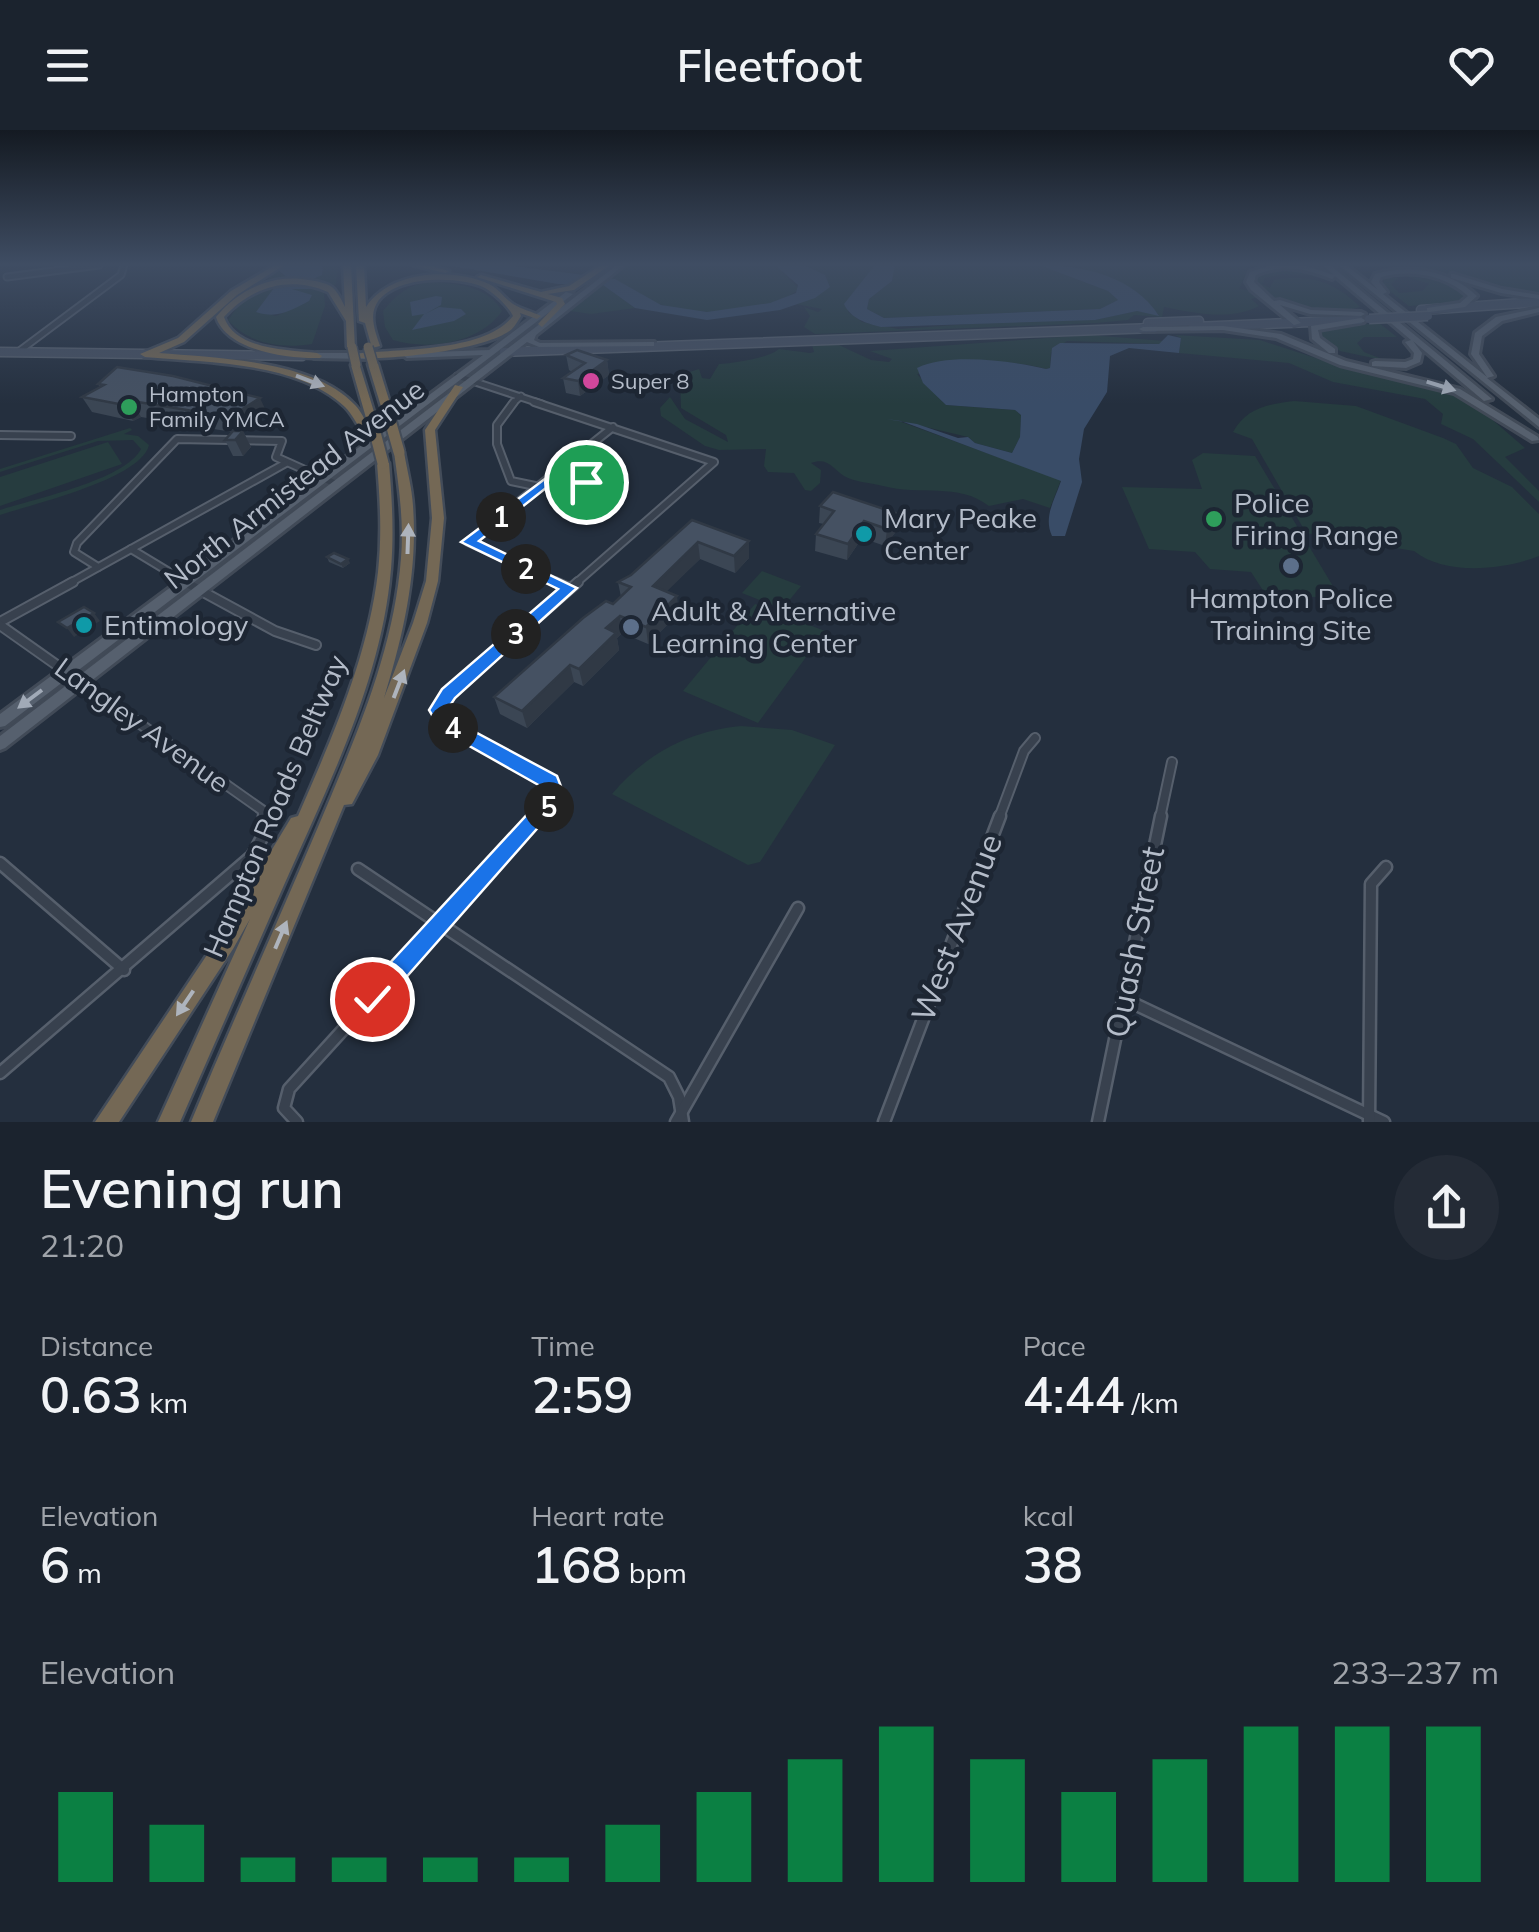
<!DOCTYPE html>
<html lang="en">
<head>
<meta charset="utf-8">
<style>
	:root { --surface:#1b232e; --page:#242b36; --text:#f1f3f6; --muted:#a0a4aa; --accent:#0b8043 }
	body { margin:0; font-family:Mulish,sans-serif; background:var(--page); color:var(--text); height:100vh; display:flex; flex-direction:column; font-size:38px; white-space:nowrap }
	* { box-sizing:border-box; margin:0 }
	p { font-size:32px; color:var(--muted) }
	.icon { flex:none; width:55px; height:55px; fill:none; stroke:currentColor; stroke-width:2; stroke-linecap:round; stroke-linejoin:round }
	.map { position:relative; height:992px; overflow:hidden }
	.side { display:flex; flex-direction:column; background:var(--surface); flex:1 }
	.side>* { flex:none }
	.pin { position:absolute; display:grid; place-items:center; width:85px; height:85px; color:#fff; margin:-42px; border:5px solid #fff; border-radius:50%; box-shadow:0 2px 10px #0007 }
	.km { position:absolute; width:50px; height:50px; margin:-25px; border-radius:50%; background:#222; color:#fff; font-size:28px; line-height:50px; text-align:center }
	.round { display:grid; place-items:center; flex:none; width:105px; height:105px; border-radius:52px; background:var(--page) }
	.overview { display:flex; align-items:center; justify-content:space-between; height:170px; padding:0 40px }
	h1 { font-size:55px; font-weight:600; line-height:75px }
	.stats { display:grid; grid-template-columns:repeat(3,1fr); gap:15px; height:170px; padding:10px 40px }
	.stats div { display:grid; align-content:center }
	.stats b { font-size:50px; font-weight:600 }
	.stats small { font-size:28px; font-weight:400 }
	.stats p { font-size:28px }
	.chart { height:280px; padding:20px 40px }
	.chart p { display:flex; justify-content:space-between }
	.chart svg { width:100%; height:180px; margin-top:10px; stroke:var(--accent); stroke-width:6 }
	header { display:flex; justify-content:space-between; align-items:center; height:130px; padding:0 40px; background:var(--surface); font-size:45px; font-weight:600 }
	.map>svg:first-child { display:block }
	.green { fill:#263c3f }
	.water { fill:#394c67 }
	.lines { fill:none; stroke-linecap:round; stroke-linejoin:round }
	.street-far3-casing { stroke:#565f6c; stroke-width:9 }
	.street-far2-casing { stroke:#565f6c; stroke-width:10 }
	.street-far1-casing { stroke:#565f6c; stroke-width:12 }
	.street-casing { stroke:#565f6c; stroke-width:15 }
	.secondary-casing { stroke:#565f6c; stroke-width:11 }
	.primary-casing { stroke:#414a57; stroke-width:6 }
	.highway-casing { stroke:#434c59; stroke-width:5 }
	.street-far3 { stroke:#38414e; stroke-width:5 }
	.street-far2 { stroke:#38414e; stroke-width:6 }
	.street-far1 { stroke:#38414e; stroke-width:8 }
	.street { stroke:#38414e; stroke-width:10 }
	.secondary { stroke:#465061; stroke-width:8 }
	.primary { fill:#56606e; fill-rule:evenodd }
	.highway { fill:#746855; fill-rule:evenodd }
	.secondary-bridge-casing { stroke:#565f6c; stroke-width:11; stroke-linecap:butt }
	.highway-bridge-far1-casing { stroke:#434c59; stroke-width:12; stroke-linecap:butt }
	.highway-bridge-casing { stroke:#434c59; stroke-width:15; stroke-linecap:butt }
	.secondary-bridge { stroke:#465061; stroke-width:8 }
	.highway-bridge-far1 { stroke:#746855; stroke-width:9 }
	.highway-bridge { stroke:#746855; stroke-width:11 }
	.wall { fill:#3b4654 }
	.shaded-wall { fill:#303945 }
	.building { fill:#455162; stroke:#303945; stroke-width:2.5 }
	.oneway { fill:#aeb4bd }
	.oneway2 { fill:#a1aab7 }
	.route { fill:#1a73e8; stroke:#fff; stroke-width:2.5 }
	.hotel-dot { fill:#d1479c; stroke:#1d2633; stroke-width:4 }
	.leisure-dot { fill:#2e9e5b; stroke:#1d2633; stroke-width:4 }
	.culture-dot { fill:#0f9aa8; stroke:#1d2633; stroke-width:4 }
	.service-dot { fill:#5c6f8a; stroke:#1d2633; stroke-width:4 }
	.labels { text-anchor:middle; stroke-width:9; stroke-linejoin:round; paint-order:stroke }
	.far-poi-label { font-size:22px; fill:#b4bcc9; stroke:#1d2633; text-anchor:start }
	.street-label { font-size:28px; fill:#b4bcc9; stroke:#1d2633 }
	.poi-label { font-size:28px; fill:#b4bcc9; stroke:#1d2633; text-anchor:start }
	.near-street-label { font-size:32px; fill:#b4bcc9; stroke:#1d2633 }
</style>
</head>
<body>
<header><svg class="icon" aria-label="menu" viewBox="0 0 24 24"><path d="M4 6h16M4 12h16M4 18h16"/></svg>Fleetfoot<svg class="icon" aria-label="heart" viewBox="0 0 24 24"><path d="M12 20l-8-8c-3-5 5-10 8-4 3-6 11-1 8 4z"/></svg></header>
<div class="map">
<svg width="1539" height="992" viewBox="0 0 1539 992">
	<rect width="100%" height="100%" fill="#242f3e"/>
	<g class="green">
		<path d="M269,135L288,147L266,184L276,186L309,171L292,159L321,152L311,150L323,135H338L336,154L324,162L325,176L312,214C281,219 249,214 228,190L244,168L265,158L271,144Z"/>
		<path d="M628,135H775L799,159C765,186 699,187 659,174C641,169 628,153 610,148Z"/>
		<path d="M804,135H875L848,182L862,192L898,199L1029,190H1095L1137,181L1159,185L1129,157L1075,135H1253L1242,140L1247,141L1239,159L1252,161L1258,167L1251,169L1259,176C1230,191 1194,183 1164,177L1162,187L1134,185L1128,190L1097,193L815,204L804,197L810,186L804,177L818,182L822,179L796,174L830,157L825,145Z"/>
		<path d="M895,135H1039L1108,161L1118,170L1100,179L884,188L867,179L869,169L892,151Z"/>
		<path d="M1410,135H1539V165Z"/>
		<path d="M1279,138L1312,141L1324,146L1283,144L1265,148L1262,154L1270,158L1274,150C1311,144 1335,152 1360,177C1330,186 1270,181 1255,149L1259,144Z"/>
		<path d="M1403,145L1444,152L1466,166L1455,173L1409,176L1383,156L1384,148H1398L1391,154L1399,163L1422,161L1429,154Z"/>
		<path d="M431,152C458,154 488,156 502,181C480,213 429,221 393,210L385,197L383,181C397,164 409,154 431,152Z"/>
		<path d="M603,155L635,178L591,184L570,181Z"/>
		<path d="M1379,193L1397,207H1364L1357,213L1364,222L1387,231L1340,221L1319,205L1325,198Z"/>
		<path d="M1089,205L1165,211L1159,214L1067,211L1051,223L1050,238L1046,239C1000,227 962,234 917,244L946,275L1015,280L1021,285L1020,307L1012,323L975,313L968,307L896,290L1061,350L1050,378L1023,369L989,376C958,352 920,366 883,356C872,353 854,352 844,346C832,338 828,327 811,333L821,340L820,353L811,361L805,360L794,343L768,342L764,336L766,319L719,320L705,316L661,286L660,278L670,267L685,289L728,312L726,305L681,278L680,245L699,239L702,248L710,249L719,234C734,233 769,228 779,219L810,223L814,222L812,215H839L871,230L889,232L892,229L870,221Z"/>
		<path d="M1175,205L1260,210L1359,242L1438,257L1473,273L1525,318L1505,327L1539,361V372L1473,309L1441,294L1443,284L1425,269L1333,252L1289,233L1179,223L1181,208Z"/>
		<path d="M1294,271L1356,276L1443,308L1456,314L1473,338L1512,357L1539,384V426C1504,440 1445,446 1414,421L1306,403L1252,309L1233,302C1246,278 1268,274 1294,271Z"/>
		<path d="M130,298L132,300L124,304L138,306L149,315C141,349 33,374 0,385V380C34,369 125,350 141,319L133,310L98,311L0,342V339Z"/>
		<path d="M108,312L122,334L0,376V347Z"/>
		<path d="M1203,323L1255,326L1340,468L1266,465L1251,442L1210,439L1195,422L1149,419L1122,357L1202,359L1192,330Z"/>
		<path d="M762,441L801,456L782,479L742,463Z"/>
		<path d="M755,474L825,501L758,593L683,561Z"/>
		<path d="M741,596L792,600L835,615L760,732L748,735L612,664C646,624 688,601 741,596Z"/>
	</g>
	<g class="water">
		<path d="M272,135H323L322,145L313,149L323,153L313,159H292L312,165L309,171C290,181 277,189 256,182L274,158L288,148Z"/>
		<path d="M446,135H506L615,149L661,175L707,182L770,173L796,163L798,155L775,135H804L825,145L830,157L815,168L780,180L707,190L635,178L603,155L558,154Z"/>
		<path d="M875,135H895L892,151L869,169L867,179L884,188L1100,179L1118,170L1108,161L1039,135C1082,135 1134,146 1159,186L1137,181L1095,190L881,197C866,193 851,189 844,174Z"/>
		<path d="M436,166L442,167L441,175L425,184L439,177L461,179L466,184L454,191L412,200L424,184L412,186L410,172Z"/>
		<path d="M1168,205L1181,208L1179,223L1129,218L1110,226L1107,262L1084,299L1079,329L1082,352L1065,406H1052C1043,387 1055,369 1061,351L901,291L886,289L917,294L958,308L968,307L975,313L1012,323L1020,307L1021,285L1015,280L946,275L923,253L917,238C948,222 1013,231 1046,239L1050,238L1052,218L1060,213L1159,214Z"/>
	</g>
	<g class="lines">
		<g class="street-far3-casing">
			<g id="street-far3">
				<path d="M7,147L99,135"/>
				<path d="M18,222L121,145L124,135"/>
				<path d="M457,246L542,274"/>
				<path d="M512,274L521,266"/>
			</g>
		</g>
		<g class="street-far2-casing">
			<g id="street-far2">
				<path d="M514,272L497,295V314L511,351L540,357"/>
				<path d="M534,272L714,332L575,454"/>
				<path d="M0,305L71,306"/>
				<path d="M553,346L586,352"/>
				<path d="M131,419L189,454"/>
				<path d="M98,437L74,422L77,413L177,309L282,311L276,327L336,354"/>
				<path d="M68,454L286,333"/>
				<path d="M561,454L468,412L613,297"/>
			</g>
		</g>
		<g class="street-far1-casing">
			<g id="street-far1">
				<path d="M185,452L275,501L316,515"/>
				<path d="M555,452L569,458"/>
				<path d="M0,492L73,452"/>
				<path d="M0,495L262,680L265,688"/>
				<path d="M536,688L555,667L550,651L447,595L438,580L441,572L578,452"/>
				<path d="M999,688L1024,621L1035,608"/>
				<path d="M1160,688L1172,632"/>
			</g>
		</g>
		<g class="street-casing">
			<g id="street">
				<path d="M0,733L124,840"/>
				<path d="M358,739L669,947L679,967L683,992"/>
				<path d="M1124,869L1384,992"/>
				<path d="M0,943L252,726L264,704V686"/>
				<path d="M297,992L284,978L289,959L538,686"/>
				<path d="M676,992L798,778"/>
				<path d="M884,992L1000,686"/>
				<path d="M1098,992L1161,686"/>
				<path d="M1369,992L1371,754L1386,737"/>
			</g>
		</g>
		<g class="secondary-casing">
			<g id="secondary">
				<path d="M1421,180L1539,172"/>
				<path d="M1148,193L1199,191"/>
				<path d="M1193,197L1359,190"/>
				<path d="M0,222L302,226"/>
				<path d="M504,222L1154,198"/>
			</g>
		</g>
		<g class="primary-casing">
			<g id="primary">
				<path d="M617,135H624L536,205L534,210L540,213L651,212H654V216L539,217L527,212L5,618L0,620V606Z"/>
				<path d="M1272,135H1303L1334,145L1323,135H1330L1492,269L1484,271L1413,211L1422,223L1420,232L1406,238L1372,236V232L1375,231L1405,232L1413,229L1414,223L1405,212L1411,210L1335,146L1332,149C1306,139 1282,133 1256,145L1254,152L1274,171L1280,170L1311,180L1361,182L1365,184L1361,186L1310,184L1280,175L1301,193L1294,195L1251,160L1246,152L1250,142Z"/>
				<path d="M1339,135H1346L1378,160L1371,152L1375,144C1410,134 1450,140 1477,166L1465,177L1430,182H1427V178L1460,173L1468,166C1445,145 1411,139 1381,147L1379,152L1387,162L1383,164L1487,247L1471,224L1475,203L1496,187L1539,178V182L1502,191L1482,206L1479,224L1494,246L1487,248L1539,289V297Z"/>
				<path d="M1454,144L1502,159L1539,165V169L1501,163L1451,148V144Z"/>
				<path d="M566,162L573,164L5,596L0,597V584L483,225L407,228L403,225L404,223L489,220Z"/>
				<path d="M1361,188L1365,190L1364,192L1318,200L1320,208L1335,219V223H1329L1312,209L1311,196Z"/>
				<path d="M1223,196L1281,204L1346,231L1460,259L1538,307L1539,310L1532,311L1454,263L1340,235L1276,208L1223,200L1143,201L1139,199L1143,197Z"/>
				<path d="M317,223H367L371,226L367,229L314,228L313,226Z"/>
			</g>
		</g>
		<g class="highway-casing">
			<g id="highway">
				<path d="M275,135H284L237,165L184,212L159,223C216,228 314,230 355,275C360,280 364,288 368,295L351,235L359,233L378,295L377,297H369L370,302H362C357,294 352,284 345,277C297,231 207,233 145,227L140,224L178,208L231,161Z"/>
				<path d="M343,135H351L355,219L347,217L346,191L328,162C290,145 251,157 224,187C235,220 288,220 317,223L322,226L320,228C289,229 227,221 216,187C238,160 273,143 309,150C316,151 326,153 332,157C338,162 342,171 345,177Z"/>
				<path d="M356,135H364L366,177C390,141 451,137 489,154C499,159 504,168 513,174C521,179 533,182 541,186L537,189L520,183L521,186C518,190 516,195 512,199C488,220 391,230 359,228V224L362,223C404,219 486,221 513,186C508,176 495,164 485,158C459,145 388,145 375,177C370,189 376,204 380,216L372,218L365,193L359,191Z"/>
				<path d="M412,135H427L449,141L445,143Z"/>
				<path d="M601,135H610L574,160L548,164L562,168L565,174L542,197L538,194L557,174L556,172L477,147L481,145L541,162L569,156Z"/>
				<path d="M373,231L378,234L393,283L392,285L388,286L383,283L368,234Z"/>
				<path d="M455,255L463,257L435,300L444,388L438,451L427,493L378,625L352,674L344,675L213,992H191C232,893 276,796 318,697C354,611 394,522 401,428C404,392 399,358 394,322L399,319L404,322C407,340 412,358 413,376C418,442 403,506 384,568L413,493L426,451L432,388L425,300Z"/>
				<path d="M383,330L389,333C392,369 394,403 391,439C382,550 328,655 284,755C249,834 215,913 180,992H158L250,789L233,819L119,992H95L219,807L291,688L298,686C332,608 368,527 378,442C382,405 380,370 377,333Z"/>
			</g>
		</g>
		<use href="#street-far3" class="street-far3"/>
		<use href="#street-far2" class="street-far2"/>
		<use href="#street-far1" class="street-far1"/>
		<use href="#street" class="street"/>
		<use href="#secondary" class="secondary"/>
		<use href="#primary" class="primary"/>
		<use href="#highway" class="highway"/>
		<g class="secondary-bridge-casing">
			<path id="secondary-bridge" d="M1369,189L1428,186"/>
		</g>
		<g class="highway-bridge-far1-casing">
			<g id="highway-bridge-far1">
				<path d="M352,217L356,235"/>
				<path d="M368,217L373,234"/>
			</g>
		</g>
		<g class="highway-bridge-casing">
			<g id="highway-bridge">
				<path d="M388,283L399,322"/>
				<path d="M373,295L383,333"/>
			</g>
		</g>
		<use href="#secondary-bridge" class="secondary-bridge"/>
		<use href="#highway-bridge-far1" class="highway-bridge-far1"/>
		<use href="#highway-bridge" class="highway-bridge"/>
	</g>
	<g class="wall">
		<path d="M566,225L607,230L609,245L580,266L566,263L563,248L572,242L569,240Z"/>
		<path d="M98,254L267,283L240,301H243L251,317L243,326H233L225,310L232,302L141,287L133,291L92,282L82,267L100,257Z"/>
		<path d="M820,376L899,384L897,400L885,416L862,408L847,430L815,421L816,404L824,394L819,393Z"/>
		<path d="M692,390L749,428L735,443L700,429L666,461L679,483L648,514L622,503L617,508L619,520L583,556L574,552L527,598L500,584L494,567L613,474L621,467L618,452L631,445Z"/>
		<path d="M327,427L350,433L343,438L329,432Z"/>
	</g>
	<g class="shaded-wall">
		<path d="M607,230L609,245L580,266L578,251Z"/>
		<path d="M260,268L267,283L238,303L230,287Z"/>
		<path d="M132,271L141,287L133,291L124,275Z"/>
		<path d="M243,301L251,317L243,326L235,310Z"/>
		<path d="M899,384L897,400L885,416L887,399Z"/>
		<path d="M864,391L862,408L847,430L848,414Z"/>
		<path d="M749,411V428L735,443L734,426Z"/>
		<path d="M698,412L700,429L655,473L653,456Z"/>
		<path d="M348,429L350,433L343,438L341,434Z"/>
		<path d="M677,466L679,483L648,514L646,497Z"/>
		<path d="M94,483L100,491L74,507L67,498Z"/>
		<path d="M620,486L622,503L617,508L619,520L583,556L579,539L606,498Z"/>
		<path d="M570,535L574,552L527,598L522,581Z"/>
	</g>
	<g class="building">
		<path d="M577,220L607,230L578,251L563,248L585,233L566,225Z"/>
		<path d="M117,237L173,246L260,268L230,287L132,271L124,275L82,267L104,255L98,254Z"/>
		<path d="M233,301H243L235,310H225Z"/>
		<path d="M833,362L899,384L887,399L864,391L848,414L816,404L834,381L820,376Z"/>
		<path d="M692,390L749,411L734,426L698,412L653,456L677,466L646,497L620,486L606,498L616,503L579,539L570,535L522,581L494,567L583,488L606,471L613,474L631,457L618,452L631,445Z"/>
		<path d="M334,423L348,429L341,434L327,427Z"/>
		<path d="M84,477L94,483L67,498L58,492Z"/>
	</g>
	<defs><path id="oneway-solid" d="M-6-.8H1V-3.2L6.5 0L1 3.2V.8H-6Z" transform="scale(2.5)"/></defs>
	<g class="oneway">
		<use href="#oneway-solid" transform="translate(310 251) rotate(21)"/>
		<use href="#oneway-solid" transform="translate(408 409) rotate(-88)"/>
		<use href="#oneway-solid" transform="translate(399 554) rotate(-69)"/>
		<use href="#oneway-solid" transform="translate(281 805) rotate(-67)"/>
		<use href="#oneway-solid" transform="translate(185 873) rotate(124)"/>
	</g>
	<g class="oneway2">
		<use href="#oneway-solid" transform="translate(1441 256) rotate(17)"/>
		<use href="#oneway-solid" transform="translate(30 569) rotate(143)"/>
	</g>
	<linearGradient id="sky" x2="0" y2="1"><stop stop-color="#141a22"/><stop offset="0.49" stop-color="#3f4d63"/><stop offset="1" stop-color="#3f4d63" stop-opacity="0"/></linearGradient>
	<rect width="1539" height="274" fill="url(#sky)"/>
	<path class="route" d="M554,342L593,352L586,356L556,350L479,411L577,458L455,568L447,580L453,590L557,646L565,667L380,877L372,881L364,877L360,869L364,861L545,665L542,657L441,600L429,580L442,559L558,459L461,412Z"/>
	<circle class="hotel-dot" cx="591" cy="251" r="10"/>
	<g class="leisure-dot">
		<circle cx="129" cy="277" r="10"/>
		<circle cx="1214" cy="389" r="10"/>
	</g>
	<g class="culture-dot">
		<circle cx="864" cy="404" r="10"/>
		<circle cx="84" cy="495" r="10"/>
	</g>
	<g class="service-dot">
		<circle cx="1291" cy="436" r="10"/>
		<circle cx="631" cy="497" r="10"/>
	</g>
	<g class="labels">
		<g class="far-poi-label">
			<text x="611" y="259">Super 8</text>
			<text x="149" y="272">Hampton<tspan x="149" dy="25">Family YMCA</tspan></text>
		</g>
		<g class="street-label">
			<text transform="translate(294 354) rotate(-38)" y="10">North Armistead Avenue</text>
			<text transform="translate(142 595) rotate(36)" y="10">Langley Avenue</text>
			<text transform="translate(275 676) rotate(-67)" y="10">Hampton Roads Beltway</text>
		</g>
		<g class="poi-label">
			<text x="1234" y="383">Police<tspan x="1234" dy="32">Firing Range</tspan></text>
			<text x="884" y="398">Mary Peake<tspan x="884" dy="32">Center</tspan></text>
			<text x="1291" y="478" text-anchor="middle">Hampton Police<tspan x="1291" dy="32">Training Site</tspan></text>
			<text x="651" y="491">Adult &amp; Alternative<tspan x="651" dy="32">Learning Center</tspan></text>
			<text x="104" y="505">Entimology</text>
		</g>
		<g class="near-street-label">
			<text transform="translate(957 798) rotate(-69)" y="11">West Avenue</text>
			<text transform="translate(1135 812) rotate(-79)" y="11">Quash Street</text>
		</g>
	</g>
</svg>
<div class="pin" style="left:586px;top:352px;background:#1e9e55"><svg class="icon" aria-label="arrive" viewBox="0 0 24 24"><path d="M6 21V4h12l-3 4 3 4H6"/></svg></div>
<div class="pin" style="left:372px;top:869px;background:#d93025"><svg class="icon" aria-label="check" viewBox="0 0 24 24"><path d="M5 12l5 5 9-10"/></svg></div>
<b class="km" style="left:501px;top:387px">1</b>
<b class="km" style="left:526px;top:439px">2</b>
<b class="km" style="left:516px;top:504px">3</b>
<b class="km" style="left:453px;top:598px">4</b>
<b class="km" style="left:549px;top:677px">5</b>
</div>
<section class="side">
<div class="overview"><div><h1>Evening run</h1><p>21:20</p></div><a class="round"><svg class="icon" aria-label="share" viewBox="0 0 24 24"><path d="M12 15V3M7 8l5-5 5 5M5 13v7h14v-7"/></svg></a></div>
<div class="stats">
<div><p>Distance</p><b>0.63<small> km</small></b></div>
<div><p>Time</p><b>2:59</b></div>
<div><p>Pace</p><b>4:44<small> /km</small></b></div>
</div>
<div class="stats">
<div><p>Elevation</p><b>6<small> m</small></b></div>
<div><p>Heart rate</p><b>168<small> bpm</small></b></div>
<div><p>kcal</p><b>38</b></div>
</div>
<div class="chart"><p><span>Elevation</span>233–237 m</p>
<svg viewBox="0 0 160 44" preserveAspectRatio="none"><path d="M5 44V22M15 44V30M25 44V38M35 44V38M45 44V38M55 44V38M65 44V30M75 44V22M85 44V14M95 44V6M105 44V14M115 44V22M125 44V14M135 44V6M145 44V6M155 44V6"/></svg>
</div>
</section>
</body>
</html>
